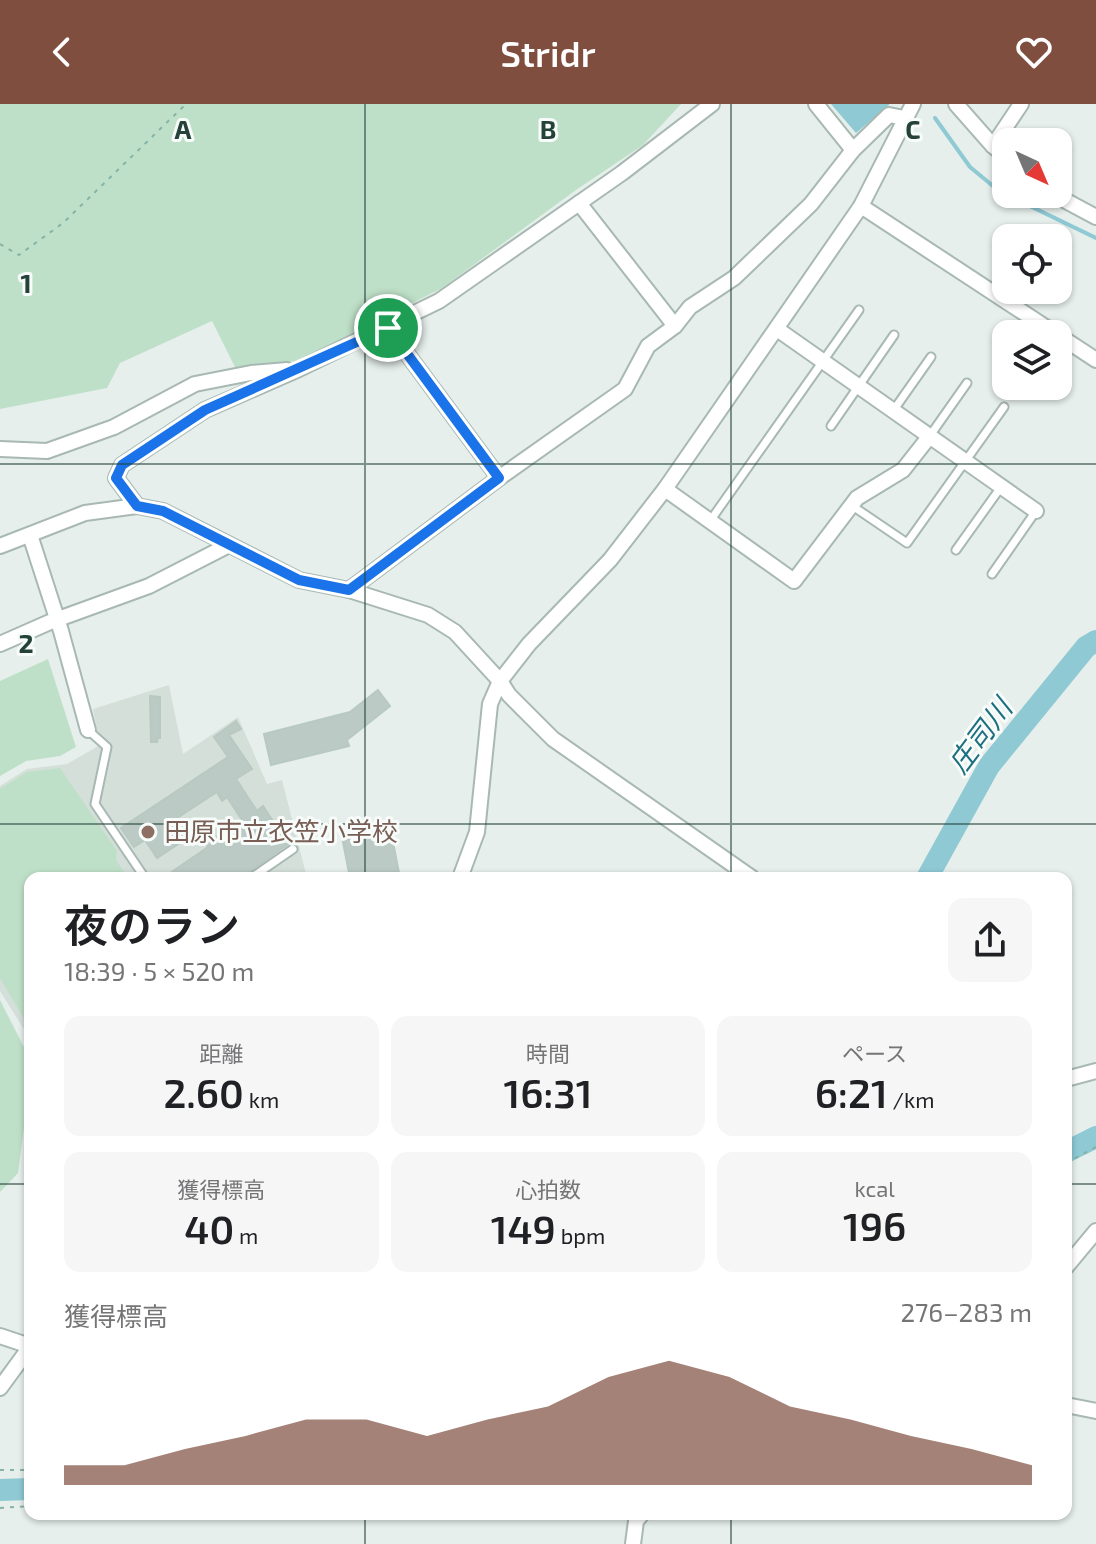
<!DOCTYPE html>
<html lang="ja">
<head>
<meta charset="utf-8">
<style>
	:root { --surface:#fff; --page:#f6f6f6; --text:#202124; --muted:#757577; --accent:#7f4e3f }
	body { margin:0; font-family:"Exo 2","Noto Sans JP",sans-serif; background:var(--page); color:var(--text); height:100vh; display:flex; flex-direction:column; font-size:30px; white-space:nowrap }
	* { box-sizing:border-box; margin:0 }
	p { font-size:26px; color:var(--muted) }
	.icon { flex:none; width:44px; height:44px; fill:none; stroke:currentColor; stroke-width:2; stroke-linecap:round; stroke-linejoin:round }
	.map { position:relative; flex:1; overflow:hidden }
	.drawer { position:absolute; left:24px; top:768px; width:1048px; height:648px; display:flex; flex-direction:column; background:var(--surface); border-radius:16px; box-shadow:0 2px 6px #0004 }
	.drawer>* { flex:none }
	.needle { width:52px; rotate:136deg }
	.controls { position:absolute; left:992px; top:24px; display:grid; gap:16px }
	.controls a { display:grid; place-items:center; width:80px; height:80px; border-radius:16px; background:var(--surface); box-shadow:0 2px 6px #0004; font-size:40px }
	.pin { position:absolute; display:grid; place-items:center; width:68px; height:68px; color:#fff; margin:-34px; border:4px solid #fff; border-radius:50%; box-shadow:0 2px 8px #0007 }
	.round { display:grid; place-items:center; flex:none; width:84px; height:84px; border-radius:16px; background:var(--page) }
	.overview { display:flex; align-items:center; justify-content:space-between; height:136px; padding:0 40px }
	h1 { font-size:44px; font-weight:600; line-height:60px }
	.figures { display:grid; grid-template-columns:repeat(3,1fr); gap:12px; height:136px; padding:8px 40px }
	.figures div { display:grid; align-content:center; border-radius:16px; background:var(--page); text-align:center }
	.figures b { font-size:40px; font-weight:600 }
	.figures small { font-size:22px; font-weight:400 }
	.figures p { font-size:22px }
	.chart { height:224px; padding:16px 40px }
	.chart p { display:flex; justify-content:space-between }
	.chart svg { width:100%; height:144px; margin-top:8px; fill:var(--accent); opacity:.7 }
	header { display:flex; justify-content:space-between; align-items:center; height:104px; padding:0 40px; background:var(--accent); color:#fff; font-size:36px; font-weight:600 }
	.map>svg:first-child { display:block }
	.built { fill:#d4dfda }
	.green { fill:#bfe0c8 }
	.water { fill:#8ec9d4 }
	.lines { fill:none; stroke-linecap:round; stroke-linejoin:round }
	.stream { stroke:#8ec9d4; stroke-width:4 }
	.river { stroke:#8ec9d4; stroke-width:22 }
	.building { fill:#bbcac4; stroke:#b8c9c2; stroke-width:2 }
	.service-casing { stroke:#a8b8b2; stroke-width:11 }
	.minor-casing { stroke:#a8b8b2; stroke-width:18 }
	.path { stroke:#86b3a5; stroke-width:2; stroke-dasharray:4 6; stroke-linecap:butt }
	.service { stroke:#fff; stroke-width:7 }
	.minor { stroke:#fff; stroke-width:14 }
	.route-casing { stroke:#fff; stroke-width:16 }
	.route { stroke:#1a73e8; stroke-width:10 }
	.grid { fill:none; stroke:#24423a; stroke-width:2; stroke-opacity:0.55 }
	.education-dot { fill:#8d6e63; stroke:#f7fbf9; stroke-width:3 }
	.labels { text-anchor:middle; stroke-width:6; stroke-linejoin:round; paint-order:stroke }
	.education-label { font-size:26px; fill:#785e54; stroke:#f7fbf9; text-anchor:start }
	.water-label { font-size:28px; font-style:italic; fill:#1c6f80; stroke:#f7fbf9 }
	.grid-label { font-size:26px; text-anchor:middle; font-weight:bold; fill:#24423a; stroke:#f7fbf9; stroke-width:6; stroke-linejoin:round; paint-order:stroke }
</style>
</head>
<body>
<header><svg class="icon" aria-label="back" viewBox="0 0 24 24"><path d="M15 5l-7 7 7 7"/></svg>Stridr<svg class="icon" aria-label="heart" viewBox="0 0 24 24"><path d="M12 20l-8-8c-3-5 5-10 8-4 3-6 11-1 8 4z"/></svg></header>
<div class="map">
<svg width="1096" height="1440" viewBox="0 0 1096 1440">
	<rect width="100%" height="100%" fill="#e6efeb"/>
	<path class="built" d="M169,581L183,650L238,613L267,680L282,676L307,774H30V935L0,887V682L27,665L67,660L100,641L93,605Z"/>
	<g class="green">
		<path d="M0,0H681L643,41L576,86L442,184L301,256L237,267L212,217L120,259L107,284L0,305Z"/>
		<path d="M48,555L76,643L60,652L26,657L0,672V577Z"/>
		<path d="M60,664L117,747L116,756L128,774H30V925L0,874V685L27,668Z"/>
		<path d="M0,896L30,955V1022L24,1023L18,1069L0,1088Z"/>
	</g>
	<path class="water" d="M831,0H889V1L856,29Z"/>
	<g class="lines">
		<path class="stream" d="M935,14L970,63L999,87L1096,134"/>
		<g class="river">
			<path d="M927,774L989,662L1086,543L1096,537"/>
			<path d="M1066,1048L1096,1033"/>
			<path d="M0,1386L30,1385"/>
		</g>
	</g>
	<g class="building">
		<path d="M378,586L390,602L347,636L349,642L271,661L264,630L350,608Z"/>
		<path d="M150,592L160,593V634H158L157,638H151Z"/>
		<path d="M236,617L241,625L229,631L252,665L236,675L257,707L263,702L288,740L240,774H163L208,743L206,740L242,716L227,693L222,697L217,688L174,716L186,735L157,754L145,736L134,743L121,724L228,653L214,633Z"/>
		<path d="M389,718L400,774H350L341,728Z"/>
	</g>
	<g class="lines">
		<g class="service-casing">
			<g id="service">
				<path d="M893,307L931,253"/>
				<path d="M831,322L894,231"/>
				<path d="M929,333L967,279"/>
				<path d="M851,401L907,439L1004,303"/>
				<path d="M710,417L859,206"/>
				<path d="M956,446L1001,383"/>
				<path d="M992,470L1036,407"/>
				<path d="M88,626L107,643L95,700L145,774"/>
				<path d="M251,774L293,745"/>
			</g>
		</g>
		<g class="minor-casing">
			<g id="minor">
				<path d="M816,0L853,46"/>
				<path d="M956,0L993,42L1006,53"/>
				<path d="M993,42L1021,0"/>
				<path d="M1053,90L1096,113"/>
				<path d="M579,99L675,222"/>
				<path d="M861,102L1056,230"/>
				<path d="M388,224L499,374"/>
				<path d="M777,225L1036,407"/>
				<path d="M1058,231L1096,256"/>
				<path d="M0,345L47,347L114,323L195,280L251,269L287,266"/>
				<path d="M665,385L794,477L857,394L903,366L929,333"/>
				<path d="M137,402L116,374L122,361L205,306L299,265L439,197L622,69L712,0"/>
				<path d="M30,431L61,527L88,626"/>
				<path d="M0,442L85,409L137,402L163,407L299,476L349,486L428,511L455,528L500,577L509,591L553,635L752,774"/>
				<path d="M349,486L499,374L625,285L648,242L675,222L690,203L734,174L811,100L853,46L889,11L904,14"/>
				<path d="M0,540L50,518L149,482L227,442"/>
				<path d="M460,774L477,728L490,600L500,577L529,540L610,456L665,385L861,102L913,0"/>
				<path d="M1066,975L1096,967"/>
				<path d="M1066,1163L1096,1127"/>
				<path d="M0,1232L30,1242"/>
				<path d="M0,1284L30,1243"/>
				<path d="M1066,1301L1096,1307"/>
				<path d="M633,1440L636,1417L642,1410"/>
			</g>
		</g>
		<g class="path">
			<path d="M0,140L19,151L63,119L186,0"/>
			<path d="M1066,1059L1096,1043"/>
			<path d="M0,1366H30"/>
			<path d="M0,1404L30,1402"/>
		</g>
		<use href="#service" class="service"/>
		<use href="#minor" class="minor"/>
	</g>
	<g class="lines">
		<g class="route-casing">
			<path id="route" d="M388,224L499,374L349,486L299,476L163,407L137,402L116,374L122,361L205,306Z"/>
		</g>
		<use href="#route" class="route"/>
	</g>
	<path class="grid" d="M365,0V774M731,0V774M0,360H1096M0,720H1096M0,1080H30M1066,1080H1096M365,1410V1440M731,1410V1440"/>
	<circle class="education-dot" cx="148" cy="728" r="8"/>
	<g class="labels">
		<g class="education-label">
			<text x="164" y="737">田原市立衣笠小学校</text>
		</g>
		<g class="water-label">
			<text transform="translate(980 632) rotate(-53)" y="10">庄司川</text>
		</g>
	</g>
	<g class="grid-label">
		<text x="183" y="35">A</text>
		<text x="548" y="35">B</text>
		<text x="913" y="35">C</text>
		<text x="26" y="189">1</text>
		<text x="26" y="549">2</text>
	</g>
</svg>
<div class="controls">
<a><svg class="needle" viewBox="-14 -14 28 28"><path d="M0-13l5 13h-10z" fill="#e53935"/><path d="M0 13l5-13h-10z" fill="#757577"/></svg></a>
<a><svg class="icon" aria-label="locate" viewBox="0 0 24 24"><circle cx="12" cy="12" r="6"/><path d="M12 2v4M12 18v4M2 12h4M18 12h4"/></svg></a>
<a><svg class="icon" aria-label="layers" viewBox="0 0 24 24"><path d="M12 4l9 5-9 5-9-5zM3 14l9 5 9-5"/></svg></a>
</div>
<div class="pin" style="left:388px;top:224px;background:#1e9e55"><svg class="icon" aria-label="arrive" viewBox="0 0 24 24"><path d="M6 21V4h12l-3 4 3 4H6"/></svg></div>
<section class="drawer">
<div class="overview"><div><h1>夜のラン</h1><p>18:39 · 5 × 520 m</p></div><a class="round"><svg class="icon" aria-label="share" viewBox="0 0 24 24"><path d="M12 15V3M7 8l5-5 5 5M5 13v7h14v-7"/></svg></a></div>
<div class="figures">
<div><p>距離</p><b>2.60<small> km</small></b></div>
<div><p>時間</p><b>16:31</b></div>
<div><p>ペース</p><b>6:21<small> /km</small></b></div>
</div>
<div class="figures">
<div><p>獲得標高</p><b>40<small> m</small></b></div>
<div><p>心拍数</p><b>149<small> bpm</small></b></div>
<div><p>kcal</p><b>196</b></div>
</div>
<div class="chart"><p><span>獲得標高</span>276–283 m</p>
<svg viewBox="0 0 160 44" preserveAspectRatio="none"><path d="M0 44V38L10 38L20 33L30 29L40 24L50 24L60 29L70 24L80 20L90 11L100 6L110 11L120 20L130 24L140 29L150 33L160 38V44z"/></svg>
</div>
</section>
</div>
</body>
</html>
